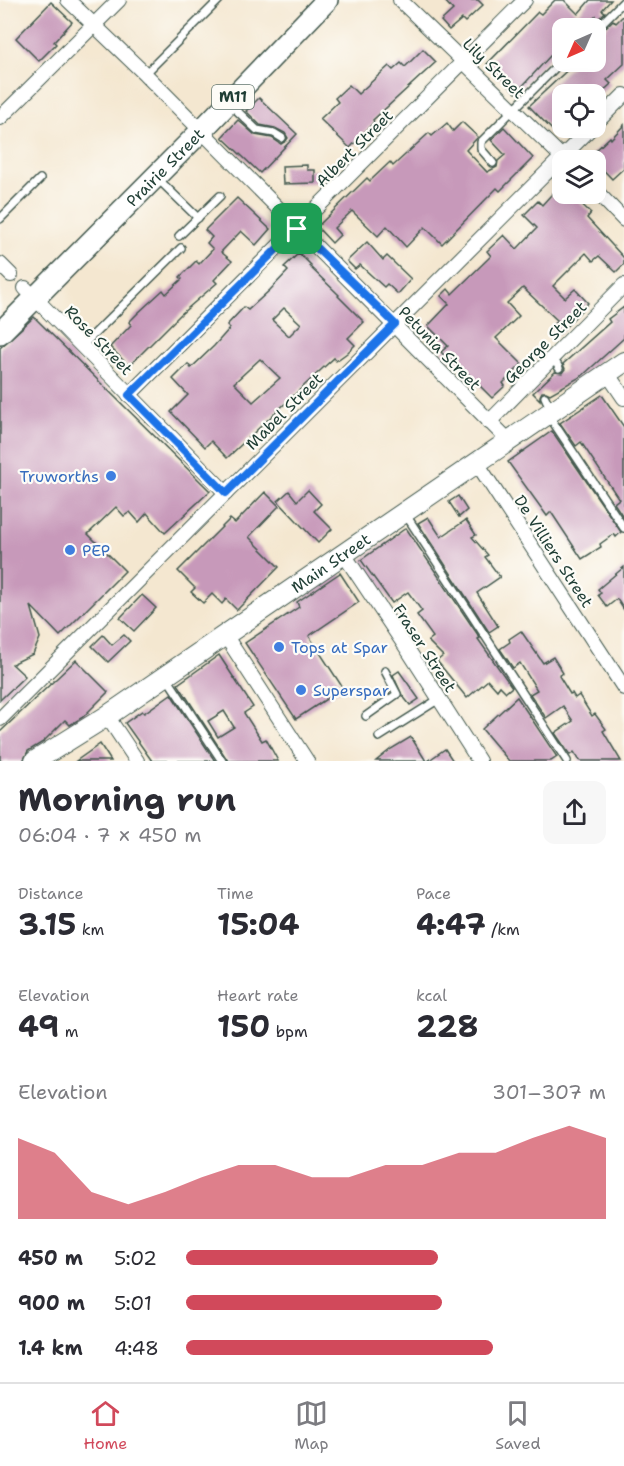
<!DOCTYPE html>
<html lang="en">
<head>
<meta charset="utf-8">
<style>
	:root { --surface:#fff; --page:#f7f7f7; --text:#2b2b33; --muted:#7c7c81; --line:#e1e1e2; --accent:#d1495b }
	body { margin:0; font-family:"Shantell Sans",sans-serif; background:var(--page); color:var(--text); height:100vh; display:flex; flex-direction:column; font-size:22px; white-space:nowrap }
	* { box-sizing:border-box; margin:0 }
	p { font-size:20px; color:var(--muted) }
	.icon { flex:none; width:33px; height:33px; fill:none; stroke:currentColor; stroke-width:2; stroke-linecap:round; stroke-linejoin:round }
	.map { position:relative; height:761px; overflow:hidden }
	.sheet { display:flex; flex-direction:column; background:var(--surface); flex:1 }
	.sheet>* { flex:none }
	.needle { width:39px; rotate:225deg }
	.fabs { position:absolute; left:552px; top:18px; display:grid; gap:12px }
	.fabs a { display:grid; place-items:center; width:54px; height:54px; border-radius:12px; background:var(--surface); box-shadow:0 6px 24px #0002; font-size:30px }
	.pin { position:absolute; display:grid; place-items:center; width:51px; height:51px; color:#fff; margin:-26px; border-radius:12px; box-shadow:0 3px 9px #0006 }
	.round { display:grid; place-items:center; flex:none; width:63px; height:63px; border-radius:12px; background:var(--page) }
	.headline { display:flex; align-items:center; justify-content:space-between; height:102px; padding:0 18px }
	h1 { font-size:33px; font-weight:700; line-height:45px }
	.stats { display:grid; grid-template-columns:repeat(3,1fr); gap:9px; height:102px; padding:6px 18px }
	.stats div { display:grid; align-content:center }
	.stats b { font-size:30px; font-weight:700 }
	.stats small { font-size:16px; font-weight:400 }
	.stats p { font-size:16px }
	.chart { height:168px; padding:12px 18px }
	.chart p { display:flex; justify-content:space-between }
	.chart svg { width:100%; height:108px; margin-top:6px; fill:var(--accent); opacity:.7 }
	ul { padding:0 18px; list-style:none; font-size:20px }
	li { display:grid; grid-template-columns:96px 72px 1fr; align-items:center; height:45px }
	li i { height:15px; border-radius:8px; background:var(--accent) }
	.tabs { display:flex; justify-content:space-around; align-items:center; height:84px; border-top:2px solid var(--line); background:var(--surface); font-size:16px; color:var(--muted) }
	.tabs a { display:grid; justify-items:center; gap:3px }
	.tabs .on { color:var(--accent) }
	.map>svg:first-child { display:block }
	.building { fill:#c799ba; fill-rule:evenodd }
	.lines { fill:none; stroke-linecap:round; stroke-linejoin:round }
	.lane-casing { stroke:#3f564b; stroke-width:10 }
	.street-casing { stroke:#3f564b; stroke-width:16 }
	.secondary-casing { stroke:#3f564b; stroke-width:22 }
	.primary-casing { stroke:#3f564b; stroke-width:24 }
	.lane { stroke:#fff; stroke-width:7 }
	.street { stroke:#fff; stroke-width:14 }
	.secondary { stroke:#fff; stroke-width:20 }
	.primary { stroke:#fff; stroke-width:21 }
	.route-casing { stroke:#fff; stroke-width:12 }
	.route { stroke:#1a73e8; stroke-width:8 }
	.shop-dot { fill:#3f7fe0; stroke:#fdfcf7; stroke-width:2 }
	.labels { text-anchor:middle; stroke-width:4.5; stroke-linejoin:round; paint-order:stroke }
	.shield { fill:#fdfcf7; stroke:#62766e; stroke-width:1.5 }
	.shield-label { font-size:15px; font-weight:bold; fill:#1f3d34 }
	.street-label { font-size:16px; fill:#1f3d34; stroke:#fdfcf7 }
	.shop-label { font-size:16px; fill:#366cbe; stroke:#fdfcf7; text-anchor:start }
</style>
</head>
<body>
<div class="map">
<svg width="624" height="761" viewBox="0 0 624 761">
	<rect width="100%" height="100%" fill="#fdfcf7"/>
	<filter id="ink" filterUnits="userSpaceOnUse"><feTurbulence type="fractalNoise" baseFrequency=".0167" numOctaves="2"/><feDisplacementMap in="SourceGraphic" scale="12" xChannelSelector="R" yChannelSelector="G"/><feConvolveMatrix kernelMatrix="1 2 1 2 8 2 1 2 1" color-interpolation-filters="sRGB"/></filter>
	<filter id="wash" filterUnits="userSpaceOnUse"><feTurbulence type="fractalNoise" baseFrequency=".008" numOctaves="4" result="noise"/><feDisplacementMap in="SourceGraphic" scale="24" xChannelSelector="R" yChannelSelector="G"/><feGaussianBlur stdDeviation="1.35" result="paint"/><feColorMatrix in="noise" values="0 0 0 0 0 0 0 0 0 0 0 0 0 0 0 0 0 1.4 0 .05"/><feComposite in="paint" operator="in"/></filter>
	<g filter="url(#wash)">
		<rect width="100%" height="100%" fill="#f4e7d0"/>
		<g id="blocks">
			<g class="building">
				<path d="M444,0H478L483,5L465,22L462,19L449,30L441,21L453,10Z"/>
				<path d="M555,0H564L578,14L590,0H611L602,10L605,12L596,22V16L583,28H562V43L516,93L487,64L538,12L541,14Z"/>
				<path d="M51,2L72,22L54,42L56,44L39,61L16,38Z"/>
				<path d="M624,15V64L607,80L611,84L600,94H562V130L557,135L529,106L576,62H596V35L600,33L613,20L616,23Z"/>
				<path d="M423,49L436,62L373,120L374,122L350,148L320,119L338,102L335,98L349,85L358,94L389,66L393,70L401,63L405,67Z"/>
				<path d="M259,98L297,134L260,173L222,137L238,120L255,135L272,138L281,144L286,141L288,138L285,133L275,128L260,125L246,111Z"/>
				<path d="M462,122L478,137L466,150L487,172L497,167L498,161L505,155L491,140L504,127L533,158L500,191L497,188L442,244L425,227L406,247L387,226L378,236L352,211L334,228L340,235L332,243L317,227L367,178L370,181L390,162L393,166L429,133L432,136L447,123L453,131Z"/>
				<path d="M624,125V168L612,179L590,156L610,137L611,139Z"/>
				<path d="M307,165V170H315V183L283,184L282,166Z"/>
				<path d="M562,183V194H571L591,213L587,218L624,258V264L616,272L599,256L593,261L586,253L553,286L565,298L575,289L588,303L559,334L551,327L558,321L523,288L507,303L519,316L496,338L522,364L503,383L505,386L492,398L452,358L450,361L441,352L448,346L428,326L449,304L441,296L448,289L452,294L491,256L487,251L504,235L517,249L537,228L524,215L538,201L542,205Z"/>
				<path d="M237,198L270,229L256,245L241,231L221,252L232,261L214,280L217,283L181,314L129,366L110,347L131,325L129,322L138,313L163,290L166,294L182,279L180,277L196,261L199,264L213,249L207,243L212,237L205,230Z"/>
				<path d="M367,242L383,260L387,256L411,279L398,294L387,284L384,287L360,265L355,269L347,261Z"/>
				<path d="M299,253L311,265L309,266L339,295L338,296L364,322L348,338L355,345L347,353L336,361L334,358L323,368L227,458L211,441L205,447L171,412L188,395L173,379L188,364L191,368L214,346L230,328L227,325L244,307L248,310L270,290L288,271L284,267ZM284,308L301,324L289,336L272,320ZM260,359L280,378L253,402L234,383Z"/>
				<path d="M624,307V338L582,376L550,394L546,392H542L540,396V400L533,393L555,372L562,373L565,369L563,364L610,322L608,319Z"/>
				<path d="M34,317L210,491L165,533L147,513L139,522L130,512L124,516L116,507L88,534L125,571L60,636L31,606L40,638L33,654L12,664L25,676L0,700V348Z"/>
				<path d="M602,395L624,427V518L614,503L619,499L581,442L576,446L560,423Z"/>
				<path d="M552,431L621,532L616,537L614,534L600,544L601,547L582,559L551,512L547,516L508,462Z"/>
				<path d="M308,490L321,504L314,511L332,529L318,543L278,501L289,491L297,501Z"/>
				<path d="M265,492L279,506L249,537L279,567L237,610L226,599L222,604L212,594L203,603L191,592L195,588L178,571L230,519L235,523Z"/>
				<path d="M458,496L467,510L459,517L449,502Z"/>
				<path d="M428,517L441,537L466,520L476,535L472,537L488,555L485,557L500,577L477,593L498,626L489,632L418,523Z"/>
				<path d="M406,528L480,638L478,639L512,687L506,692L500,686L497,690L488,680L467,698L437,661L443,656L428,641L433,637L417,615L422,611L408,592L392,603L361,560Z"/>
				<path d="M624,567V610L617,599L607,607L598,595L601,593L598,589Z"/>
				<path d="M340,573L359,602L309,636L343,688L296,719L245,643L299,607L297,602Z"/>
				<path d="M142,595L156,608L134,631L120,618Z"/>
				<path d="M521,631L543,663L553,657L563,673L559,676L570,694L572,693L575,698L579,695L592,716L595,714L606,729L603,731L621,761H580L574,752L570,755L555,733L573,721L563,706L546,718L530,694L537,690L520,663L513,668L500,649L510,642L509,639Z"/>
				<path d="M103,635L112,645L124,635L130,641L108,662L92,646Z"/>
				<path d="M219,655L253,707L244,713L262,741L266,739L278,761H228L178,684ZM224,711L234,727L218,737L208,721Z"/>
				<path d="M76,660L108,692L83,717L70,725L65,720L43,742L28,751L23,761H0V732Z"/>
				<path d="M399,671L419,699L410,705L402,695L393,675Z"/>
				<path d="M171,694L215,761H152L125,723L142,711L144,713Z"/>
				<path d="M517,697L557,757L551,761H509L482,729Z"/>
				<path d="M411,737L426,761H376L391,749Z"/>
				<path d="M100,744L111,761H76Z"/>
				<path d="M445,749L453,761H428Z"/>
			</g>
		</g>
	</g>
	<g filter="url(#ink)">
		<use href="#blocks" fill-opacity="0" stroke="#3f564b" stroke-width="1.5"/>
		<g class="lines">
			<g class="lane-casing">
				<g id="lane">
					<path d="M596,29L624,1"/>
					<path d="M145,74L219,0"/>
					<path d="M230,104L257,130L274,133L282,138"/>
					<path d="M493,163L481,149V142L562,61"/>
					<path d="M157,178L198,218"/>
					<path d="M0,219L40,179"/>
					<path d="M179,236L220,196"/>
					<path d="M82,346L181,248"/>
					<path d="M553,357L559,368"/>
					<path d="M545,397L551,410"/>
					<path d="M549,416L624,528"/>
					<path d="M406,515L567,761"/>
					<path d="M167,678L222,761"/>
					<path d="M366,716L397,694L385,671"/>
					<path d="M379,737L439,699"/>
				</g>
			</g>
			<g class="street-casing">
				<g id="street">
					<path d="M68,0L145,74L508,440"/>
					<path d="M400,0L565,160"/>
					<path d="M0,118L119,0"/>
					<path d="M596,123L624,95"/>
					<path d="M596,191L624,220"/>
					<path d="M0,264L11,275"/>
					<path d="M25,288L226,493"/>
					<path d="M607,373L624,398"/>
					<path d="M129,395L525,0"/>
					<path d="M489,422L624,285"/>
					<path d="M477,463L624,688"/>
					<path d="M343,553L410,653L479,761"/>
					<path d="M225,635L307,761"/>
					<path d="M107,716L137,761"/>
					<path d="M0,719L591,128"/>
				</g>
			</g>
			<g class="secondary-casing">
				<g id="secondary">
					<path id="s1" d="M35,761L107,716L624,362"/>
				</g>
			</g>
			<g class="primary-casing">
				<g id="primary">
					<path id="s2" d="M0,333L200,132L327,0"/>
				</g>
			</g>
			<use href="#lane" class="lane"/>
			<use href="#street" class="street"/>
			<use href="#secondary" class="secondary"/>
			<use href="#primary" class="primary"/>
		</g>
	</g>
	<g class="lines" filter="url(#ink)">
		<g class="route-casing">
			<path id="route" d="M297,229L395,324L226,493L129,395Z"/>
		</g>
		<use href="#route" class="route"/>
	</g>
	<g class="shop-dot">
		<circle cx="111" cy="476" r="6"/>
		<circle cx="70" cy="550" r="6"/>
		<circle cx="279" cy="647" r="6"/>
		<circle cx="301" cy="690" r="6"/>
	</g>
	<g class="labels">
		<rect class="shield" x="212" y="85" width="42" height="24" rx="4.5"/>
		<g class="shield-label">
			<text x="233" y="102">M11</text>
		</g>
		<g class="street-label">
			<text transform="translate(494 68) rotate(44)" y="6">Lily Street</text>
			<text transform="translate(354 148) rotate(-45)" y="6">Albert Street</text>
			<text dy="6" stroke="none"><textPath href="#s2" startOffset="234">Prairie Street</textPath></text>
			<text transform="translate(99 340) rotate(46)" y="6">Rose Street</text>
			<text transform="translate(545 342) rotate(-45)" y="6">George Street</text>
			<text transform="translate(440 348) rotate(46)" y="6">Petunia Street</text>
			<text transform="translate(284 411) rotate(-45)" y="6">Mabel Street</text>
			<text transform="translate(554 551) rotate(57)" y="6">De Villiers Street</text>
			<text dy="6" stroke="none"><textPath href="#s1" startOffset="356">Main Street</textPath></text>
			<text transform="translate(425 648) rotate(57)" y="6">Fraser Street</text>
		</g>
		<g class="shop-label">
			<text x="99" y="482" text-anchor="end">Truworths</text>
			<text x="82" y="556">PEP</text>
			<text x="291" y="653">Tops at Spar</text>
			<text x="313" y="696">Superspar</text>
		</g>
	</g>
</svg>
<div class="fabs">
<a><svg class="needle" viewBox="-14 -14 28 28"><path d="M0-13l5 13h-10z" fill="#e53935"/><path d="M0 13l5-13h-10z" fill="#7c7c81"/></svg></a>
<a><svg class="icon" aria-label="locate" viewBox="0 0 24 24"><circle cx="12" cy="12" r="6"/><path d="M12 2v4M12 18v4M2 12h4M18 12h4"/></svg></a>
<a><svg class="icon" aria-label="layers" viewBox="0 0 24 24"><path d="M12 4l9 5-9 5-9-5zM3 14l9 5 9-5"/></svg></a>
</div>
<div class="pin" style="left:297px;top:229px;background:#1e9e55"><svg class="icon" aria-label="arrive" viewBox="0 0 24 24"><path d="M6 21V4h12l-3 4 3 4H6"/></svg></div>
</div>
<section class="sheet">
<div class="headline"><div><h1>Morning run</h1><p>06:04 · 7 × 450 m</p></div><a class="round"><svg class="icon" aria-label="share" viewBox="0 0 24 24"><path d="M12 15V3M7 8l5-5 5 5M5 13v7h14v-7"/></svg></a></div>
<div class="stats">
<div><p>Distance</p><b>3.15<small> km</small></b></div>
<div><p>Time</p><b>15:04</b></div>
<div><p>Pace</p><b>4:47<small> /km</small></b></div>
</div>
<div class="stats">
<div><p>Elevation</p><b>49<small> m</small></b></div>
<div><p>Heart rate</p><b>150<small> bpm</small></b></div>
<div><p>kcal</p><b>228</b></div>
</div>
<div class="chart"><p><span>Elevation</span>301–307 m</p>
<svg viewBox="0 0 160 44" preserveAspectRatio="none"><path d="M0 44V11L10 17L20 33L30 38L40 33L50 27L60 22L70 22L80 27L90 27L100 22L110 22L120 17L130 17L140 11L150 6L160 11V44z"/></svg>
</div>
<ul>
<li><b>450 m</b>5:02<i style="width:60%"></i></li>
<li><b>900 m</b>5:01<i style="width:61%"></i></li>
<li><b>1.4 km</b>4:48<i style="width:73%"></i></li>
</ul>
</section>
<nav class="tabs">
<a class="on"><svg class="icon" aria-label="home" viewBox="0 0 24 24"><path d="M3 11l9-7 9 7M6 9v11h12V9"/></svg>Home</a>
<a><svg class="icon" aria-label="map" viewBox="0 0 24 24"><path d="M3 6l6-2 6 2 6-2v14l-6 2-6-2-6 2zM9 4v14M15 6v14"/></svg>Map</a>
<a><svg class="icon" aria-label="saved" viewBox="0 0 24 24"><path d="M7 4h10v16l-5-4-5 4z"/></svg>Saved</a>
</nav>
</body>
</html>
